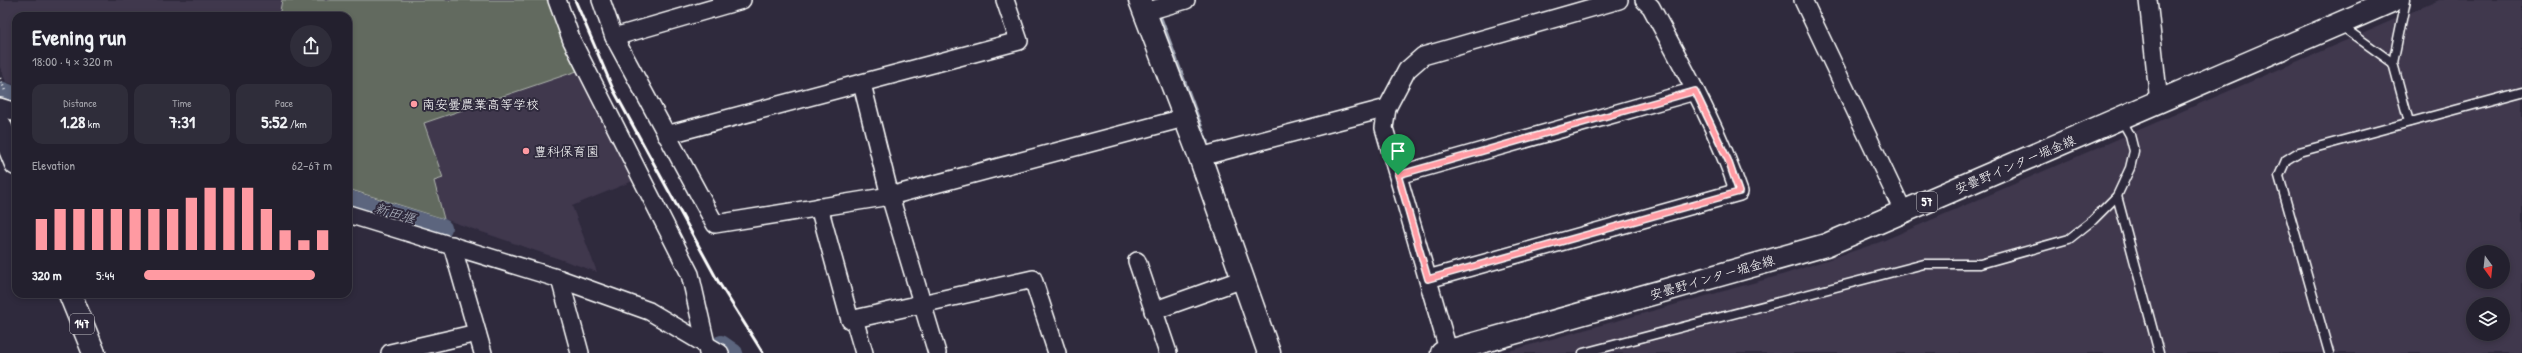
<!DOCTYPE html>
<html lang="en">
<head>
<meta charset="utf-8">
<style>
	:root { --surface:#23202e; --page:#2f2d3a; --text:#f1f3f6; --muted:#a3a3aa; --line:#403e4a; --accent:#ff9aa2 }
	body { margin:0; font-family:"Patrick Hand","Klee One",sans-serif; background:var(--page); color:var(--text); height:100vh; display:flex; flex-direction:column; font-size:15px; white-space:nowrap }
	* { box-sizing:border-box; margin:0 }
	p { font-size:13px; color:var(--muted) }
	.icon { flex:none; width:22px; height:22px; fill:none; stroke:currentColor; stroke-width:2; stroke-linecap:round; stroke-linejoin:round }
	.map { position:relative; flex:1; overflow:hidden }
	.details { position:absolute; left:12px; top:12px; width:340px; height:286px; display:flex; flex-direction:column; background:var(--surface); border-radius:12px; box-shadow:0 2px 6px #0003,0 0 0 1px var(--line) }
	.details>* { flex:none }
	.needle { width:26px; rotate:165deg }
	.controls { position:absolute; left:2466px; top:245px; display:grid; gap:8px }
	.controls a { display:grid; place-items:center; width:44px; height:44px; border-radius:50%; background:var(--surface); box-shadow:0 2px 6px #0003,0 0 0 1px var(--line); font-size:20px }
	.pin { position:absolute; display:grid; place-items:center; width:34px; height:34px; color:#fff; margin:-41px -17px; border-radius:50% 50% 50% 0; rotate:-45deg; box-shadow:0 0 4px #0007 }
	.pin .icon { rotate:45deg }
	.round { display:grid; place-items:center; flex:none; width:42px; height:42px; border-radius:21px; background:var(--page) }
	.summary { display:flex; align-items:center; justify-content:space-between; height:68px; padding:0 20px }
	h1 { font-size:22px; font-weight:700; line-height:30px }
	.stats { display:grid; grid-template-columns:repeat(3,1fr); gap:6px; height:68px; padding:4px 20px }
	.stats div { display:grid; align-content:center; border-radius:10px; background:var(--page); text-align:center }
	.stats b { font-size:17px; font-weight:700 }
	.stats small { font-size:11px; font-weight:400 }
	.stats p { font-size:11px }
	.chart { height:112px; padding:8px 20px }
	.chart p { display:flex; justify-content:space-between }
	.chart svg { width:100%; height:72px; margin-top:4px; stroke:var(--accent); stroke-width:6 }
	ul { padding:0 20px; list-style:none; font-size:13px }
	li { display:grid; grid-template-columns:64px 48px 1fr; align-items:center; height:30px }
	li i { height:10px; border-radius:5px; background:var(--accent) }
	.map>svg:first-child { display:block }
	.built { fill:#3f374d; fill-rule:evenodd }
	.green { fill:#626b5f; stroke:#b0b5af }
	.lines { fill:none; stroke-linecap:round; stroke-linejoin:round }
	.stream { stroke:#9da3b2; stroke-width:5.5 }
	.canal { stroke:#5b657e; stroke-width:18 }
	.lane-casing { stroke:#fff; stroke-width:11 }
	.street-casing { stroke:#fff; stroke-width:20 }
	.secondary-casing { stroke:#fff; stroke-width:25 }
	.primary-casing { stroke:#fff; stroke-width:25 }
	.highway-casing { stroke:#fff; stroke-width:25 }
	.path { stroke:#fff; stroke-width:2.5; stroke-dasharray:1 3; stroke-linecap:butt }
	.lane { stroke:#2f2a3d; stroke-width:8 }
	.street { stroke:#2f2a3d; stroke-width:17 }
	.secondary { stroke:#2f2a3d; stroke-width:22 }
	.primary { stroke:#2f2a3d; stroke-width:22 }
	.highway { stroke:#2f2a3d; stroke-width:22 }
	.rail { stroke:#fff; stroke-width:3 }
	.route-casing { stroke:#fff; stroke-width:8 }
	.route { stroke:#ff9aa2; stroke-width:5 }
	.poi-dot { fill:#ff9aa2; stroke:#2f2a3d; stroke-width:1.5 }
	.labels { text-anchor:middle; stroke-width:4; stroke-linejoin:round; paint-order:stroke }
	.shield { fill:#2f2a3d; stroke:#c1bfc5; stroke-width:1 }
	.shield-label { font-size:12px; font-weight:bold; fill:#fff }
	.poi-label { font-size:13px; fill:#fff; stroke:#2f2a3d; text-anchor:start }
	.street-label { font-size:13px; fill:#fff; stroke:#2f2a3d }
	.water-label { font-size:14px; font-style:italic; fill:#adb2be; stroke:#2f2a3d }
</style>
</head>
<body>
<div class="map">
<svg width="2522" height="353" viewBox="0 0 2522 353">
	<rect width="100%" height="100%" fill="#2f2a3d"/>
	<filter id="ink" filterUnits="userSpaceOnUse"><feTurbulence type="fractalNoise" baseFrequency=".025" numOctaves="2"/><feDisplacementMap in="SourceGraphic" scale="8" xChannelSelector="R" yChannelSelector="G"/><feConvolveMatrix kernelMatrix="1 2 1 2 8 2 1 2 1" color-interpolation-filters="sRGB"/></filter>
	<g filter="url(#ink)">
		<g class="built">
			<path d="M0,0H550L580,70L633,181L572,206L597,272L444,219L348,189V16H16V85L6,82L0,67Z"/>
			<path d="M2439,0H2522V353H1501L1785,274L1880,242ZM2473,252H2503V282H2473ZM2473,304H2503V334H2473Z"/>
		</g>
		<path class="green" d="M282,0H550L580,70L424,123L443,178L434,181L444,219L348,189V16H279Z"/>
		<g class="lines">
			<path class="stream" d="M1153,0L1206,142"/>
			<g class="canal">
				<path d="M0,90L16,96"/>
				<path d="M348,199L443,228"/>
				<path d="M721,344L734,353"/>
			</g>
			<g class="lane-casing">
				<g id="lane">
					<path d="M2406,0L2393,63L2409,122"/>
					<path d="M2340,25L2393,63"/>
					<path d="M2117,196L2159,353"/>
					<path d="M1583,353L1924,264H1980L2069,239L2093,220L2117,196L2130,168L2134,151L2130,135L2121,119"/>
					<path d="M2329,353L2279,176L2286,160L2299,152L2522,92"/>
				</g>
			</g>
			<g class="street-casing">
				<g id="street">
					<path d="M557,0L572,41L690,274L708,353"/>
					<path d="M601,0L614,37L715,224L890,196L1184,118"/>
					<path d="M1803,0L1904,213"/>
					<path d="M2148,0L2159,102"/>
					<path d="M1145,12L1186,0"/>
					<path d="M614,37L742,0"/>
					<path d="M862,84L890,196L937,353"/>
					<path d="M0,107L16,112"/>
					<path d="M1387,108L1407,70L1423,56L1619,0"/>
					<path d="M666,135L1019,41L1005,0"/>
					<path d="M1200,157L1387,108L1384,128L1449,353"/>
					<path d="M1398,175L1695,91"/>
					<path d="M819,207L850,320L1033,279L1057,353"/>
					<path d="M348,214L560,279L649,311L720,353"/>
					<path d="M452,245L483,353"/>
					<path d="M1137,261L1168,353"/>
					<path d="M560,279L580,353"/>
					<path d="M1428,279L1739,192C1717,127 1683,67 1651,7L1644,0"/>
					<path d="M1153,311L1243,279"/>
					<path d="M854,319L864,353"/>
					<path d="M390,353L477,333"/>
				</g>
			</g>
			<g class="secondary-casing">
				<path id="secondary" d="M1140,0L1200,157L1269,353"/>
			</g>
			<g class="primary-casing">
				<path id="primary" d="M1442,353L1826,245L2394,0"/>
			</g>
			<g class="highway-casing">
				<g id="highway">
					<path d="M0,125L16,164"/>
					<path d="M70,294L94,353"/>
				</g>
			</g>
			<path class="path" d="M0,78L5,91"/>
			<use href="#lane" class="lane"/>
			<use href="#street" class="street"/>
			<use href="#secondary" class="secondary"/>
			<use href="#primary" class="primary"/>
			<use href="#highway" class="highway"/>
			<path class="rail" d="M575,0L613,89L719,283L763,353"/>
		</g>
	</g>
	<g class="lines" filter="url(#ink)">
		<g class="route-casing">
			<path id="route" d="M1695,91L1728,160L1739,192L1428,279L1398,175Z"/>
		</g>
		<use href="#route" class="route"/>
	</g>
	<g class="poi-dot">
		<circle cx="414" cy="104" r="4"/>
		<circle cx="526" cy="151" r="4"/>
	</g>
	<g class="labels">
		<g class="shield">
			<rect x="1917" y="192" width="20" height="20" rx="3"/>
			<rect x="70" y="314" width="24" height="20" rx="3"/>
		</g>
		<g class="shield-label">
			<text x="1927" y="206">57</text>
			<text x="82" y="328">147</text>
		</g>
		<g class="poi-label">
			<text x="422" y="109">南安曇農業高等学校</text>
			<text x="534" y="156">豊科保育園</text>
		</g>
		<g class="street-label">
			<text transform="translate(2015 164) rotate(-23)" y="5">安曇野インター堀金線</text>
			<text transform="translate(1712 277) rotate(-16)" y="5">安曇野インター堀金線</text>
		</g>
		<g class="water-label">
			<text transform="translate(395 213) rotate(17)" y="5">新田堰</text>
		</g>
	</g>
</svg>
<div class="controls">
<a><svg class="needle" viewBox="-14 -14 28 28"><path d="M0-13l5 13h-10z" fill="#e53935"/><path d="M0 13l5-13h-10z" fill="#a3a3aa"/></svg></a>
<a><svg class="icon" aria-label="layers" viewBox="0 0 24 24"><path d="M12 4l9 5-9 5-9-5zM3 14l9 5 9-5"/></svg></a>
</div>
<div class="pin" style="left:1398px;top:175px;background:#1e9e55"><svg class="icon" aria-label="arrive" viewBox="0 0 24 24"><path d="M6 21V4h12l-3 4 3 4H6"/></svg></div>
<section class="details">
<div class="summary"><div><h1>Evening run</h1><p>18:00 · 4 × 320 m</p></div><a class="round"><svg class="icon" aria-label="share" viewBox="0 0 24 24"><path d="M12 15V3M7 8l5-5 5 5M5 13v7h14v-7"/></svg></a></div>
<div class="stats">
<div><p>Distance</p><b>1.28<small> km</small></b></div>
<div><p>Time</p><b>7:31</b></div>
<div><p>Pace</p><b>5:52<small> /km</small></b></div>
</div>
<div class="chart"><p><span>Elevation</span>62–67 m</p>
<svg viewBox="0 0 160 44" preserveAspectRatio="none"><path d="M5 44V25M15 44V19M25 44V19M35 44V19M45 44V19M55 44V19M65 44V19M75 44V19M85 44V12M95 44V6M105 44V6M115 44V6M125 44V19M135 44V32M145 44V38M155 44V32"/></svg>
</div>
<ul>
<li><b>320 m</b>5:44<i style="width:91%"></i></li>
</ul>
</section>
</div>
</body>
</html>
